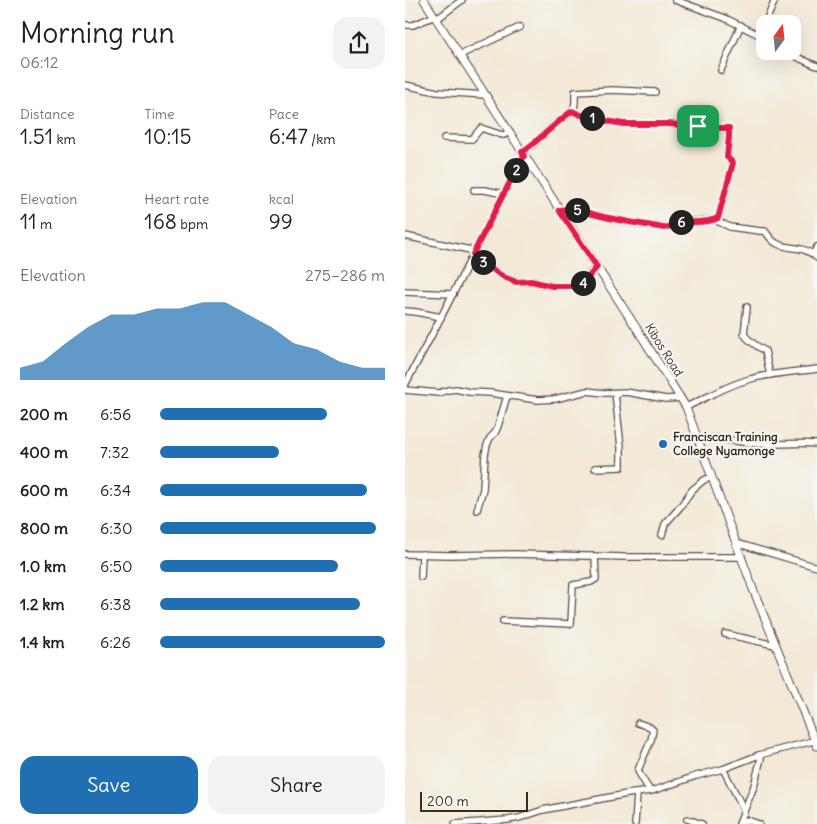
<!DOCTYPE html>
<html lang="en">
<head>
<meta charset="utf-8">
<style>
	:root { --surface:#fff; --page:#f2f2f2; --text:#202124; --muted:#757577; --accent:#1f6fb2 }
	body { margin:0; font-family:Delius,sans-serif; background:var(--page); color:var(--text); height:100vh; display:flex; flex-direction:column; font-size:19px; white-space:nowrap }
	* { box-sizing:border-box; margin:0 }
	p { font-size:16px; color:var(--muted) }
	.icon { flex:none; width:28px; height:28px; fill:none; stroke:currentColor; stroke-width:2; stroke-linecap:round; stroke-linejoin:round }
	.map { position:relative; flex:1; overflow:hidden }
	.drawer { display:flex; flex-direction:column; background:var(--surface); width:405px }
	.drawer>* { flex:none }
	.needle { width:32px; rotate:15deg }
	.tools { position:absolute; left:351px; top:15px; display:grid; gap:10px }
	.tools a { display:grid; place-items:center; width:45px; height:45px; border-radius:10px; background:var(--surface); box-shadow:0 5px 20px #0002; font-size:25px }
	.scale { position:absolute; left:15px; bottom:12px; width:108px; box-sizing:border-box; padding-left:5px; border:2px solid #3b2a1e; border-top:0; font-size:14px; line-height:18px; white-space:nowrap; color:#3b2a1e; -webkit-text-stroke:4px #f6f6f2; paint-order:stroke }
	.pin { position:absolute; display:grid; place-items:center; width:42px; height:42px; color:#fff; margin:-21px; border-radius:10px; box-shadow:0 2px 8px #0006 }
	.km { position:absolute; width:25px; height:25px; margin:-12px; border-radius:50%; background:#222; color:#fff; font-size:14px; line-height:25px; text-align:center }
	.round { display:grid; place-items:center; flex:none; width:52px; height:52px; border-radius:15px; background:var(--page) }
	.overview { display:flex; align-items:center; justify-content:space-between; height:85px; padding:0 20px }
	h1 { font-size:28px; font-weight:600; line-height:38px }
	.figures { display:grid; grid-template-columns:repeat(3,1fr); gap:8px; height:85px; padding:5px 20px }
	.figures div { display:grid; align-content:center }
	.figures b { font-size:21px; font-weight:600 }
	.figures small { font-size:14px; font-weight:400 }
	.figures p { font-size:14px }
	.chart { height:140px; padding:10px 20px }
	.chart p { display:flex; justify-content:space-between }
	.chart svg { width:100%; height:90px; margin-top:5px; fill:var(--accent); opacity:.7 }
	.button { display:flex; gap:10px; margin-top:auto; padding:10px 20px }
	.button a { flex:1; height:58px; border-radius:15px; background:var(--accent); color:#fff; font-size:20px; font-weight:600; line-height:58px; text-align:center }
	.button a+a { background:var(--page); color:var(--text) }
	ul { padding:0 20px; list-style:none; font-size:16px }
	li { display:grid; grid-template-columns:80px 60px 1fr; align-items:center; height:38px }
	li i { height:12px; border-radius:6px; background:var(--accent) }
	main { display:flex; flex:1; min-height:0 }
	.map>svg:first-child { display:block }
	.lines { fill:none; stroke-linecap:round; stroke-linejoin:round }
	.minor-casing { stroke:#57473a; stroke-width:8 }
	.major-casing { stroke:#57473a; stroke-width:9 }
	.minor { stroke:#fff; stroke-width:5.5 }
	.major { stroke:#fff; stroke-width:7 }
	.route-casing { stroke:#fff; stroke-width:10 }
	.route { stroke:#e11d48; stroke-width:6 }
	.poi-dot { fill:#1f6fb2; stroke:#f6f6f2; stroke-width:2 }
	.labels { text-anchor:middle; stroke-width:4.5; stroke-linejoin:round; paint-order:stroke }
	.street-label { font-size:12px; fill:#3b2a1e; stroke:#f6f6f2 }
	.poi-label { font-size:12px; font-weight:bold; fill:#3b2a1e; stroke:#f6f6f2; text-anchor:start }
</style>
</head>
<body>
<main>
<section class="drawer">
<div class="overview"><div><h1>Morning run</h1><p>06:12</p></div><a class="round"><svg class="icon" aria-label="share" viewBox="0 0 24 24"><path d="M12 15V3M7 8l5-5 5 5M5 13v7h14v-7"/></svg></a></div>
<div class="figures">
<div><p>Distance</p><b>1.51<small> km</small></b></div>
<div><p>Time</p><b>10:15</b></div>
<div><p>Pace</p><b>6:47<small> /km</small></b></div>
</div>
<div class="figures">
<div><p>Elevation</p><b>11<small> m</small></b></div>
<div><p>Heart rate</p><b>168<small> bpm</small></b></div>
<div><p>kcal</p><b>99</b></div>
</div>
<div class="chart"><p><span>Elevation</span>275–286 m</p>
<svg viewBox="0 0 160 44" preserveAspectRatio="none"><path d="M0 44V38L10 35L20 26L30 18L40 12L50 12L60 9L70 9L80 6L90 6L100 12L110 18L120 26L130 29L140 35L150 38L160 38V44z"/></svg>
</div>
<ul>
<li><b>200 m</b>6:56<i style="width:74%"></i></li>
<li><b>400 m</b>7:32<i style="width:53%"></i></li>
<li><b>600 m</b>6:34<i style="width:92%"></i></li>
<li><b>800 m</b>6:30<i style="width:96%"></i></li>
<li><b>1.0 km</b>6:50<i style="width:79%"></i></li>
<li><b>1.2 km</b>6:38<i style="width:89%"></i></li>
<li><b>1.4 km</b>6:26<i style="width:100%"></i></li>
</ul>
<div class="button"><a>Save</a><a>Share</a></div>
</section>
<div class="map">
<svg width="412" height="824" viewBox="0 0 412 824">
	<rect width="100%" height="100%" fill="#f6f6f2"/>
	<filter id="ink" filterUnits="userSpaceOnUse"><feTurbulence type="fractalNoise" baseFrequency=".02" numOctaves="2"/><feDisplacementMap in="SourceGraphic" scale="10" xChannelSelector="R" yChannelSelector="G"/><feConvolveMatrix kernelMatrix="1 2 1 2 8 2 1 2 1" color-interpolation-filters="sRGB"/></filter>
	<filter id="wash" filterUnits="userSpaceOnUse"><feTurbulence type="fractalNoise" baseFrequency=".0096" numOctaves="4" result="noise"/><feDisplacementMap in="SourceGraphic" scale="20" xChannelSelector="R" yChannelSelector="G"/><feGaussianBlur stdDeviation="1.12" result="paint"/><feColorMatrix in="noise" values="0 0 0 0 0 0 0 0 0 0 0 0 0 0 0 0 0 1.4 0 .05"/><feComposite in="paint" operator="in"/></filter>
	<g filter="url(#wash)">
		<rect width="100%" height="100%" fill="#f3e9d6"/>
	</g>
	<g filter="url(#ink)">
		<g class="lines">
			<g class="minor-casing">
				<g id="minor">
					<path d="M270,0L320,18L360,38"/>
					<path d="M32,19L57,0"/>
					<path d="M0,25H8L30,16"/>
					<path d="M355,35L370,0"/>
					<path d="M381,51L396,59L412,66"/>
					<path d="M55,55L115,27"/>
					<path d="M316,70L336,25"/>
					<path d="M0,85L32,92L81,95"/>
					<path d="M167,111L176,115L196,120L218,124H263L316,129L324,128V137L322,157L328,162L327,167L313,219L310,220"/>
					<path d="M39,138L67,139L76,128L97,135H99L104,132"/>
					<path d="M117,152L128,145L148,126L169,109L170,102V92L207,90L250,92"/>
					<path d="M69,190H80L99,194"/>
					<path d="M154,210C172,207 191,216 208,219C225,223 242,225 259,228L264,227L276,222L310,220L325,227L355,231H360C363,235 366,240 371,243C386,251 398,244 412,258"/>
					<path d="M0,236L70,251"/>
					<path d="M68,254L84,265L91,272L99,277L111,282L126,281L147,286H169L177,283L191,267"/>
					<path d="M408,254L412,247"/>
					<path d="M0,292L48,294"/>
					<path d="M342,307L339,334C344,342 352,346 360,351L365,375"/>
					<path d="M0,311L11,312L36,317"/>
					<path d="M0,385L33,323L112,168L119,156"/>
					<path d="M0,390L34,393L43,390L51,389L64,392L85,393L133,400L150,399L182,391L199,393L221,392L261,399L276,398"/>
					<path d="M281,407C301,398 321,386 342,380C365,373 389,372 412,369"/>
					<path d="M294,440C317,435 334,444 357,444C375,445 394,442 412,444"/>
					<path d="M190,468L216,467V447L210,393"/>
					<path d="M72,510L78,489L80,455L82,445L85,438L90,433L93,426L102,396"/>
					<path d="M257,535L260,524L275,507L287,490L299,480L307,477"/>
					<path d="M331,543L412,567"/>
					<path d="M0,554L44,555L108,554L219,557H337"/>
					<path d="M16,577L17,554"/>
					<path d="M98,621L166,624L168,585L186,582L191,579L190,556"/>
					<path d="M320,634L370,645"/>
					<path d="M233,723L245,727L248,730L246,740L233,770L234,773L245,791"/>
					<path d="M354,755L412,740"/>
					<path d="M318,769L335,802L339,813"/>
					<path d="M282,819L297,824"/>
					<path d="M335,823L342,820L354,824"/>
					<path d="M50,824L103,820L114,818L138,810L153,807L222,794L247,791L291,776L318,769L354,755L356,758L349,786L334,824"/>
					<path d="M230,824L232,793"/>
				</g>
			</g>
			<g class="major-casing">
				<path id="major" d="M19,0L234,332L281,407L348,589L412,746"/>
			</g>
			<use href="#minor" class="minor"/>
			<use href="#major" class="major"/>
		</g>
	</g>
	<g class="lines" filter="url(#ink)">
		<g class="route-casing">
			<path id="route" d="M167,111L176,115L196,120L218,124H263L316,128H324V137L322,157L328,163L313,218C302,224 287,221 275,223C269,224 265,227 259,228C241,225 223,222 204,218C188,215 171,207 154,210L192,267L178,283L169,286H147L126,281L111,282L99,277L91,272L84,266L68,254L112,168L119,156L117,152C135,140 149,124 167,111Z"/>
		</g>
		<use href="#route" class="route"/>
	</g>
	<circle class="poi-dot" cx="258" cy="444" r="5"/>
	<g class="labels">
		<g class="street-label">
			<text transform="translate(259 350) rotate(58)" y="4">Kibos Road</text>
		</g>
		<g class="poi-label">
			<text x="268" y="441">Franciscan Training<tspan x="268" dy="14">College Nyamonge</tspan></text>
		</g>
	</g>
</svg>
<div class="tools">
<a><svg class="needle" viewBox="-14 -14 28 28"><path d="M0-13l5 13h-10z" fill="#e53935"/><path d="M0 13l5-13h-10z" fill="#757577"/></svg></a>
</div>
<div class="scale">200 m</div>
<div class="pin" style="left:293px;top:126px;background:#1e9e55"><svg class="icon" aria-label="arrive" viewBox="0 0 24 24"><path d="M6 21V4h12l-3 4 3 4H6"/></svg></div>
<b class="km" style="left:187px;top:118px">1</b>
<b class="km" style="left:111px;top:170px">2</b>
<b class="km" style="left:78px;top:262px">3</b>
<b class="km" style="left:178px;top:283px">4</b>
<b class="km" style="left:172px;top:210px">5</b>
<b class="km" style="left:276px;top:222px">6</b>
</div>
</main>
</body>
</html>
